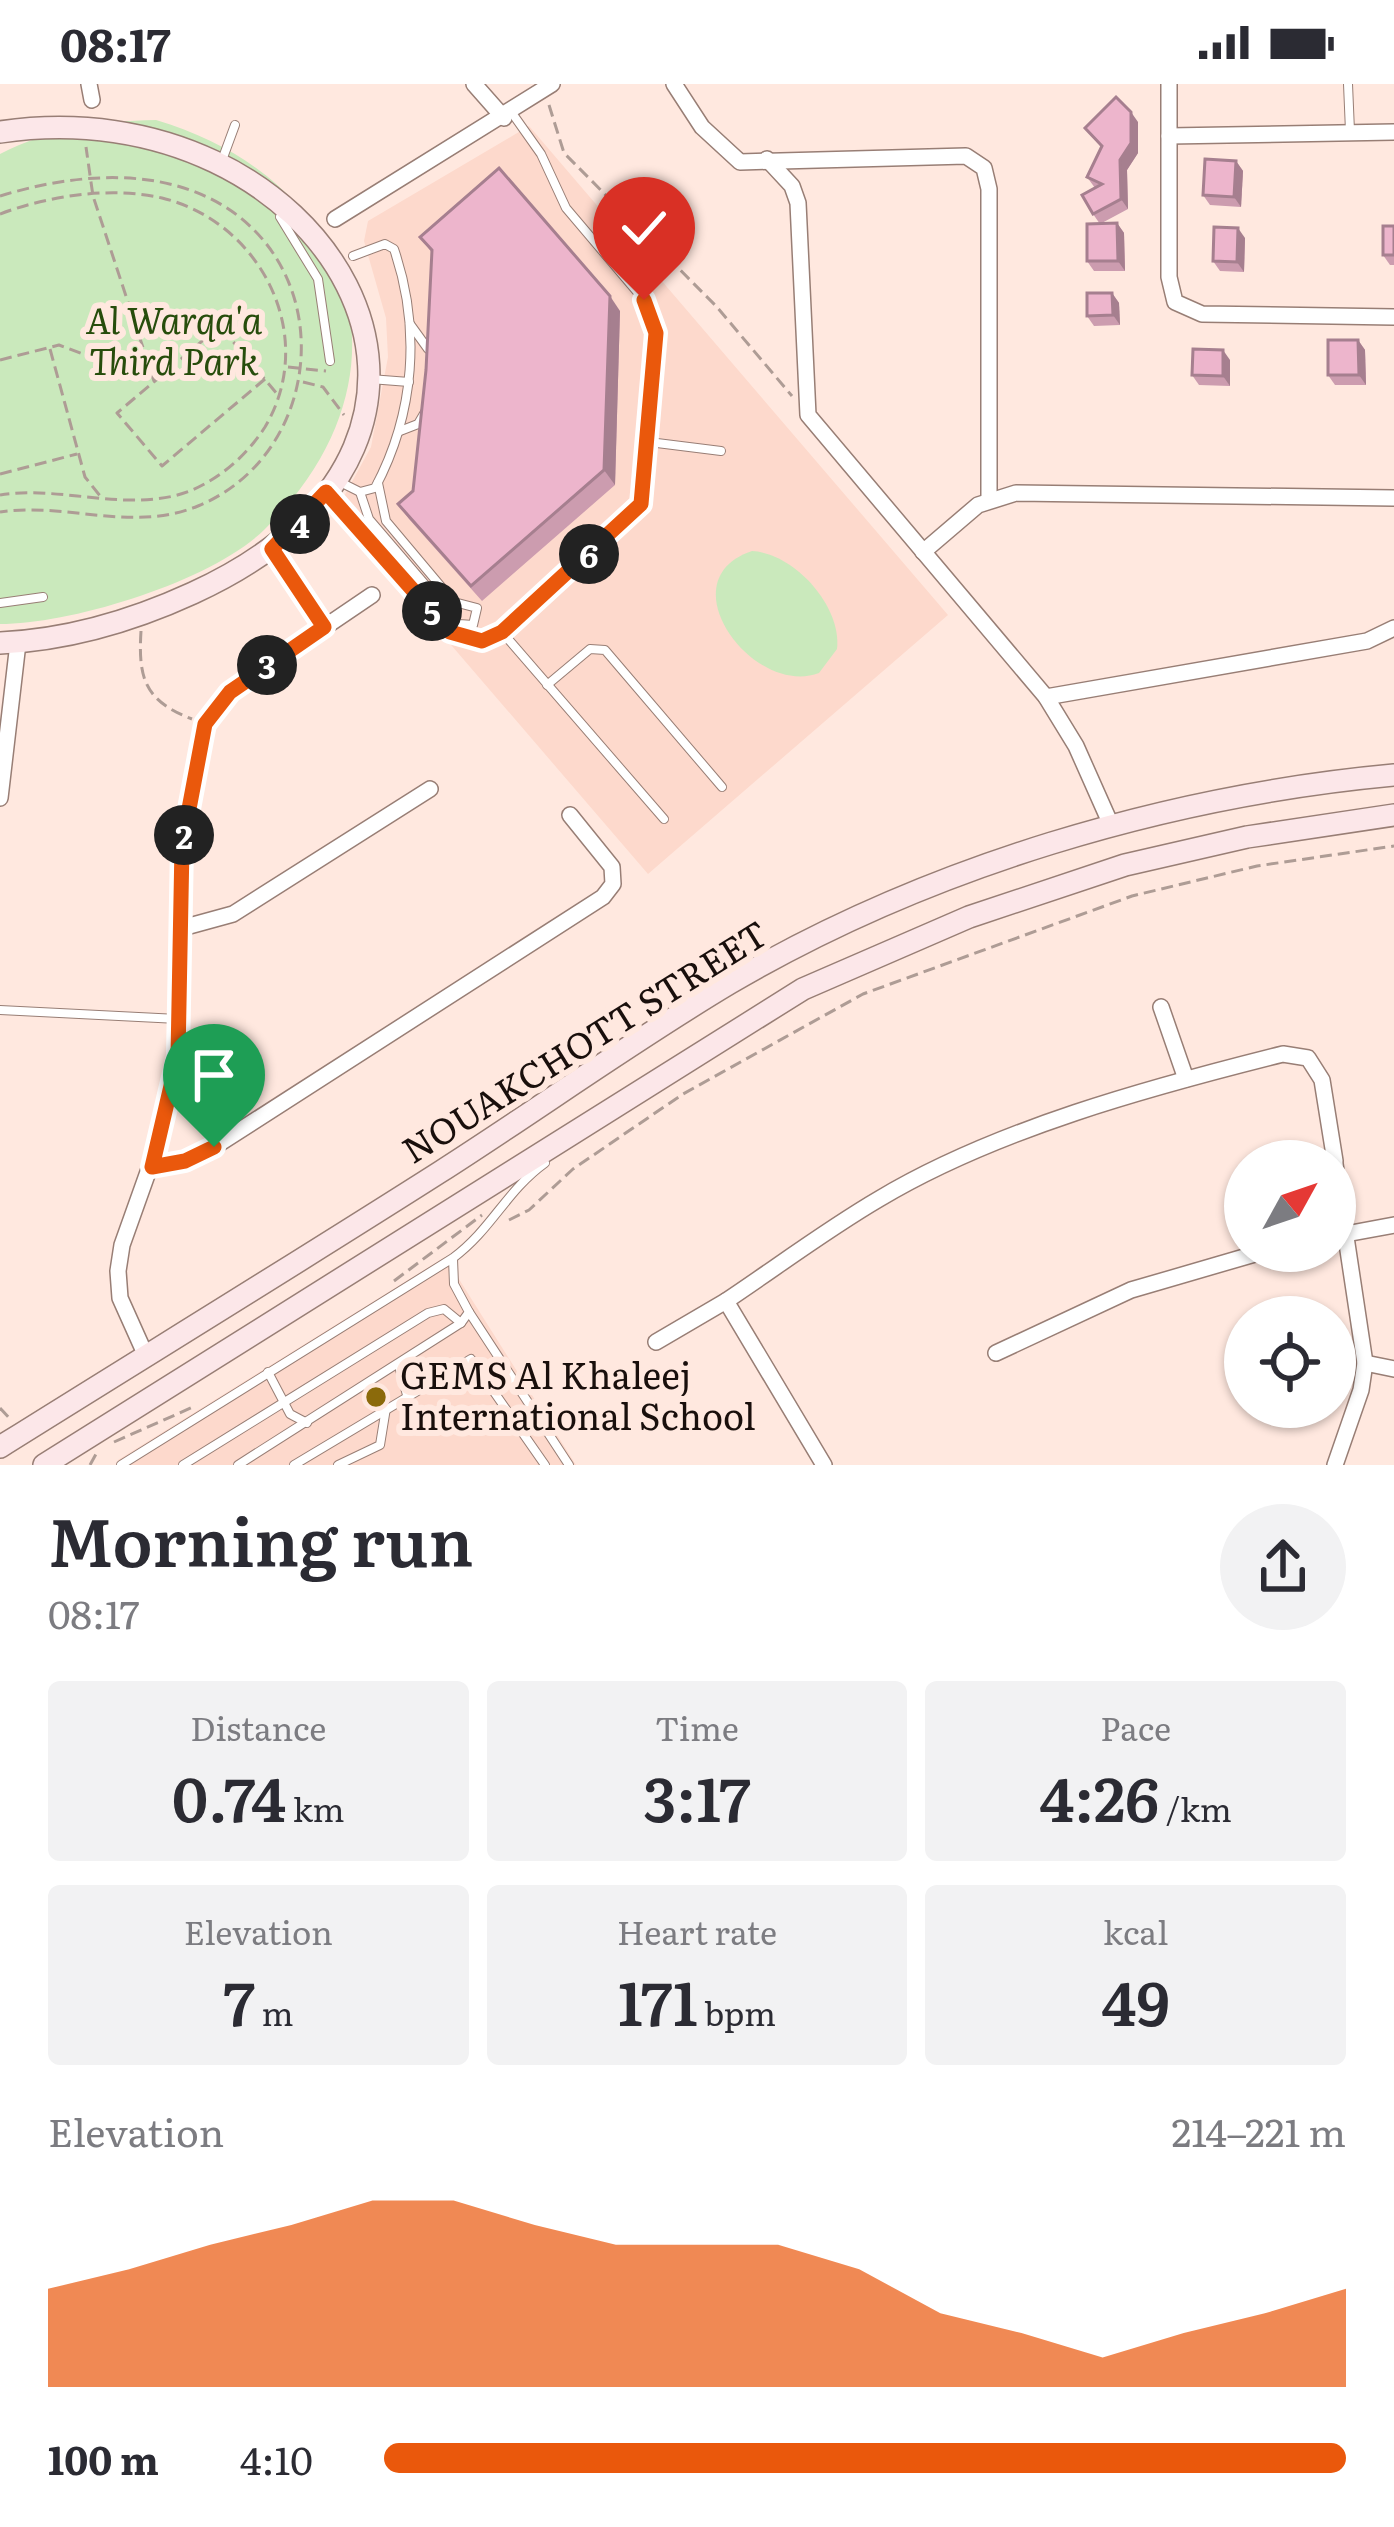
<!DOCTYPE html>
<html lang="en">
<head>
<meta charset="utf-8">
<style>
	:root { --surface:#fff; --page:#f2f2f3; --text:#2b2b33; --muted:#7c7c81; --accent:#ea580c }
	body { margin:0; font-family:Literata,serif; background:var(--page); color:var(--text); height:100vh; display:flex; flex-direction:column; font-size:45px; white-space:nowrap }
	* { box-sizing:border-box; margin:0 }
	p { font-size:39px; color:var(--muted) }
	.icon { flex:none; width:66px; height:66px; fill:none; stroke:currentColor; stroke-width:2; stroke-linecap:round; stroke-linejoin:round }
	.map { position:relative; height:1381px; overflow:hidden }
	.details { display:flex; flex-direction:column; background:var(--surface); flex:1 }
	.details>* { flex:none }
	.needle { width:78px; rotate:50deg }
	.controls { position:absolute; left:1224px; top:1056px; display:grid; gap:24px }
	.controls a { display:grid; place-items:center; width:132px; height:132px; border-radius:50%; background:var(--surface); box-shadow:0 3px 9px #0004; font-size:60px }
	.pin { position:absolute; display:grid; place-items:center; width:102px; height:102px; color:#fff; margin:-123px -51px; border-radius:50% 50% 50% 0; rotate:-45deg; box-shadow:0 0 12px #0007 }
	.pin .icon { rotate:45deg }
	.km { position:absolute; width:60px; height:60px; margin:-30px; border-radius:50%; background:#222; color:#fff; font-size:33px; line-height:60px; text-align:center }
	.round { display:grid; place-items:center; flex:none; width:126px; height:126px; border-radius:63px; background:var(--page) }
	.headline { display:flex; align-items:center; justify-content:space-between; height:204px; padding:0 48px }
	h1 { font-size:66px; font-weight:600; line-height:90px }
	.stats { display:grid; grid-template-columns:repeat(3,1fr); gap:18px; height:204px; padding:12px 48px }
	.stats div { display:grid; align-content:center; border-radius:12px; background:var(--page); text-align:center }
	.stats b { font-size:60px; font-weight:600 }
	.stats small { font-size:33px; font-weight:400 }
	.stats p { font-size:33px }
	.chart { height:336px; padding:24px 48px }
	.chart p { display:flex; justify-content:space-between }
	.chart svg { width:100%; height:216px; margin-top:12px; fill:var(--accent); opacity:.7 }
	ul { padding:0 48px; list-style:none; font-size:39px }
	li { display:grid; grid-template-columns:192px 144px 1fr; align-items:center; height:90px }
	li i { height:30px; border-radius:15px; background:var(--accent) }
	.status { display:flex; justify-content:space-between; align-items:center; height:84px; padding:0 60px; background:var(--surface); direction:ltr }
	.status svg { height:33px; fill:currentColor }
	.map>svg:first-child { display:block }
	.built { fill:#fdd9cc }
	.green { fill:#cae9bc }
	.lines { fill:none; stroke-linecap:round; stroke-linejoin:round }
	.lane-casing { stroke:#987e75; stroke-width:10 }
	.street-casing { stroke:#987e75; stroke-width:18 }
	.secondary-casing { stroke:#987e75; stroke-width:24 }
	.path { stroke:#ae9c95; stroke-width:3; stroke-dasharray:12 6; stroke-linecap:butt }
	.lane { stroke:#fff; stroke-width:8 }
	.street { stroke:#fff; stroke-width:15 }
	.secondary { stroke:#fce7e9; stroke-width:21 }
	.wall { fill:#cc9caf }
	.shaded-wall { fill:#a67f8f }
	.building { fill:#edb5cc; stroke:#a67f8f; stroke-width:3 }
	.route-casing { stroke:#fff; stroke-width:24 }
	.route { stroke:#ea580c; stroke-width:15 }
	.poi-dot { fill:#8b6a0b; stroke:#ffe8df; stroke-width:4.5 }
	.labels { text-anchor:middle; stroke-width:12; stroke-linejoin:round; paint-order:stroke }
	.park-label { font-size:36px; font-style:italic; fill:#274d0c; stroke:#ffe8df }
	.street-label { font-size:36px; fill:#190f0c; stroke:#ffe8df }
	.poi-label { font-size:36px; fill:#190f0c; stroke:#ffe8df; text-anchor:start }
</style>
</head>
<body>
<div class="status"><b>08:17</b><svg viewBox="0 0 49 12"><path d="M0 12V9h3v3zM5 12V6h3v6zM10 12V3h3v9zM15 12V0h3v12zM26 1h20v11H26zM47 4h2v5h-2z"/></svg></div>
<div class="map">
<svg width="1394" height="1381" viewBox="0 0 1394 1381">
	<rect width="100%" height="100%" fill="#ffe8df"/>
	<g class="built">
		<path d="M529,42L948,531L648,790L336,427L371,363L388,273L386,234L364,157L368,137Z"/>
		<path d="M445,1173L576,1381H121L118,1376Z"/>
	</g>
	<g class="green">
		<path d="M156,36C359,96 420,293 265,445C213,497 72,540 0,540V70C52,44 99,37 156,36Z"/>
		<path d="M752,467C794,469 842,522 837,565L819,589C754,614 665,496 752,467Z"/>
	</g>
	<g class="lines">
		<g class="lane-casing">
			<g id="lane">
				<path d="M1348,0L1350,47"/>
				<path d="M221,79L235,41"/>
				<path d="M280,133L318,195L330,277"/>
				<path d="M410,240L428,265"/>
				<path d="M370,295L409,298"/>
				<path d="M400,347L418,340L425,328"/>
				<path d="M649,358L721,367"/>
				<path d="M336,396L360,408L375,404C415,329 421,244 394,165L385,160L353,172"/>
				<path d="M360,408L369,435L459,540L473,541L477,524L454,518L386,437L378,399"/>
				<path d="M327,409L450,547L470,557L502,548L641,420L654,237L644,216L566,124L541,70L512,29"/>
				<path d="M0,519L43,513"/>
				<path d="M502,548L664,735"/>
				<path d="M547,601L590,565L605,566L722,703"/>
				<path d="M0,926L178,935"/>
				<path d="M469,1228L569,1381"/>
				<path d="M399,1282L407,1311"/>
				<path d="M268,1288L290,1330L307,1339"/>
				<path d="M121,1381L453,1174C492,1145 506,1107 545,1079"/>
				<path d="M183,1381L428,1229L444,1225L461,1239"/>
				<path d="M238,1381L461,1239L469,1228L454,1200L453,1175"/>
				<path d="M294,1381L471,1275L545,1381"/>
				<path d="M338,1381L380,1361L386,1324"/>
			</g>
		</g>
		<g class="street-casing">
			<g id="street">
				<path d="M89,0L92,16"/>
				<path d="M474,0L504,34"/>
				<path d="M674,0L702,43L740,78L966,72L984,84L989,105V415"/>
				<path d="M1169,0V193L1175,218L1202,230L1394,233"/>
				<path d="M1169,52L1394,48"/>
				<path d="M767,75L792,102L798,119L808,331L1046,613L1076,662L1112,743"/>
				<path d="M335,135L552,0"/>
				<path d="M923,468L978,421L1016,409L1394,414"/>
				<path d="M1046,613L1367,557L1394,544"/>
				<path d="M0,714L18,559"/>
				<path d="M182,844L233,830L430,705"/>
				<path d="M1161,923L1186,995"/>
				<path d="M152,1083L185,1077L214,1063L603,813L613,800L612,783L570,731"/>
				<path d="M1335,1152L1394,1141"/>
				<path d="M726,1217C777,1183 826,1146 879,1115C996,1045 1151,1003 1283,970L1308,974L1322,996L1335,1077"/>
				<path d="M656,1258L726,1217L824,1381"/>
				<path d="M996,1269L1131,1206L1265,1167"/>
				<path d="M146,1272L120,1214L118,1187L122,1161L163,1046L178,972L182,762L205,641L229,608L372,511"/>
				<path d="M1365,1279L1394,1285"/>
				<path d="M1335,1381L1361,1306L1365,1279L1335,1080"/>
			</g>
		</g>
		<g class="secondary-casing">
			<g id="secondary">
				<path d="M0,48C321,0 539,351 193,509C132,537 67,556 0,559"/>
				<path d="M0,1363C147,1271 294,1181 440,1088C537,1026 631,958 730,899C928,783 1166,712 1394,691"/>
				<path d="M44,1381L803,905L969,833L1125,781L1247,753L1394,731"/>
			</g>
		</g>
		<g class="path">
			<path d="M549,21L564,69L716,222L792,312"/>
			<path d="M0,112C75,89 169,80 237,131C339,209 315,374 198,422C133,449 67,418 0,428"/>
			<path d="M0,130C48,112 111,102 162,114C261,138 319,252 265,343C247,371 221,394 190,407C129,430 63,401 0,411"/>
			<path d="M50,265L85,393L101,413"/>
			<path d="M0,276L59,261L154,297L93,112L86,63"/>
			<path d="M288,283L326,287"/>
			<path d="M265,295L162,382L117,329L220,242L278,311"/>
			<path d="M303,298L323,303L344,331"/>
			<path d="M0,390L77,370"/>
			<path d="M279,476L317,533"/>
			<path d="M141,547C138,595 145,617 192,635"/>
			<path d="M509,1136L529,1126L573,1085L683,1010L863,910L1132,812L1257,782L1394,762"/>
			<path d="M394,1197L482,1131"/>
			<path d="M0,1324L11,1336"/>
			<path d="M114,1358L193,1323"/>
			<path d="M90,1381L96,1370"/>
		</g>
		<use href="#lane" class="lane"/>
		<use href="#street" class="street"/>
		<use href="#secondary" class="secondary"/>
	</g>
	<g class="wall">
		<path d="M1138,38V69L1127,86L1128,125L1100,140L1117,139L1124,149L1125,187H1094L1087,177L1100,140L1093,130L1095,104L1087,93L1101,63L1085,44Z"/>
		<path d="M1236,77L1243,87L1241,123L1210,121L1203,111Z"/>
		<path d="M1394,142V181H1390L1383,171Z"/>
		<path d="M420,153L620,227L615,401L482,517L409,435L398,420L413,407L426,286L432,169Z"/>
		<path d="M1245,154L1244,188L1220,187L1213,177Z"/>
		<path d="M1112,209L1119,219L1120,241L1094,242L1087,232Z"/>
		<path d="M1358,256L1365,266L1366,301H1335L1328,291Z"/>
		<path d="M1230,276V302L1199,301L1192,291Z"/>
	</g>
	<g class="shaded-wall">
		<path d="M1131,28L1138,38V69L1127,86L1128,125L1121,115L1120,76Z"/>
		<path d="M1236,77L1243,87L1241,123L1234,113Z"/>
		<path d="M1117,139L1124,149L1125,187L1118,177Z"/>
		<path d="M1238,144L1245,154L1244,188L1237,178Z"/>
		<path d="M1112,209L1119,219L1120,241L1113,231Z"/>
		<path d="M610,212L620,227L615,401L604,386Z"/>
		<path d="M1358,256L1365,266L1366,301L1359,291Z"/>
		<path d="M1223,266L1230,276V302L1223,292Z"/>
	</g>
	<g class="building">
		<path d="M1116,13L1131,28V59L1120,76L1121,115L1093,130L1082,111L1102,100L1087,93L1102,62L1085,44Z"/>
		<path d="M1205,75L1236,77L1234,113L1203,111Z"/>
		<path d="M499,84L610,212L604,386L471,502L398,420L413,407L426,286L432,166L420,153Z"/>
		<path d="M1117,139L1118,177H1087V140Z"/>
		<rect x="1383" y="142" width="11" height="29"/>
		<path d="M1214,143L1238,144L1237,178L1213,177Z"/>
		<path d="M1087,209H1112L1113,231L1087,232Z"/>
		<path d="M1328,256H1358L1359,291H1328Z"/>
		<path d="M1193,265L1223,266V292L1192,291Z"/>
	</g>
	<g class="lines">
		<g class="route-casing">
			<path id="route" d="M214,1063L185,1077L152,1083L178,972L182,762L205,640L230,608L324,543L272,465L326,408L450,548L482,557L502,548L641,420L656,249L644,216"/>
		</g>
		<use href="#route" class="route"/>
	</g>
	<circle class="poi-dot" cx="376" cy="1313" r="12"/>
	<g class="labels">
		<g class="park-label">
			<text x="174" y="250">Al Warqa'a<tspan x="174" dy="41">Third Park</tspan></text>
		</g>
		<g class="street-label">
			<text transform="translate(585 958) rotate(-32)" y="13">NOUAKCHOTT STREET</text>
		</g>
		<g class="poi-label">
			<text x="400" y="1305">GEMS Al Khaleej<tspan x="400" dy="41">International School</tspan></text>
		</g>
	</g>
</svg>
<div class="controls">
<a><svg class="needle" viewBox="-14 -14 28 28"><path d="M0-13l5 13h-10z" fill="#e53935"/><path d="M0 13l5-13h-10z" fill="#7c7c81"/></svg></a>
<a><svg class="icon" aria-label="locate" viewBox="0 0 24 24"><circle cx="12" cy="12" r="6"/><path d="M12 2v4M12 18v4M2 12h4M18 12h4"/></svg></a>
</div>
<div class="pin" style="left:214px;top:1063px;background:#1e9e55"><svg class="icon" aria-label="arrive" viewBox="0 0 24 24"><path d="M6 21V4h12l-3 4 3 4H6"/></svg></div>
<div class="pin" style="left:644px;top:216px;background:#d93025"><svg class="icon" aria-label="check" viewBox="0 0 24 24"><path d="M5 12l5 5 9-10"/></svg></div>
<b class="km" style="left:184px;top:751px">2</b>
<b class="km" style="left:267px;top:581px">3</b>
<b class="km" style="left:300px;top:440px">4</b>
<b class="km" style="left:432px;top:527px">5</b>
<b class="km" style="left:589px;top:470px">6</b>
</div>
<section class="details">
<div class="headline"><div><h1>Morning run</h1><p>08:17</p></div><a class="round"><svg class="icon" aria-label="share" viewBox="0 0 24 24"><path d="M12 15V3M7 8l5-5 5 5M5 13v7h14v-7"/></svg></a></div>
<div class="stats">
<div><p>Distance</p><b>0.74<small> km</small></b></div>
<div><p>Time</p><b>3:17</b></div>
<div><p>Pace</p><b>4:26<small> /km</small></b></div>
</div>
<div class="stats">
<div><p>Elevation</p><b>7<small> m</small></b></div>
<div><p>Heart rate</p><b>171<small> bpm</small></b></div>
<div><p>kcal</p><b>49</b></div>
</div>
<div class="chart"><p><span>Elevation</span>214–221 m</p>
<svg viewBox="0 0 160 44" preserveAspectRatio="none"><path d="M0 44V24L10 20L20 15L30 11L40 6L50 6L60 11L70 15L80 15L90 15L100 20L110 29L120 33L130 38L140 33L150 29L160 24V44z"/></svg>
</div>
<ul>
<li><b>100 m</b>4:10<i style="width:100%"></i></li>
</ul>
</section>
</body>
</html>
